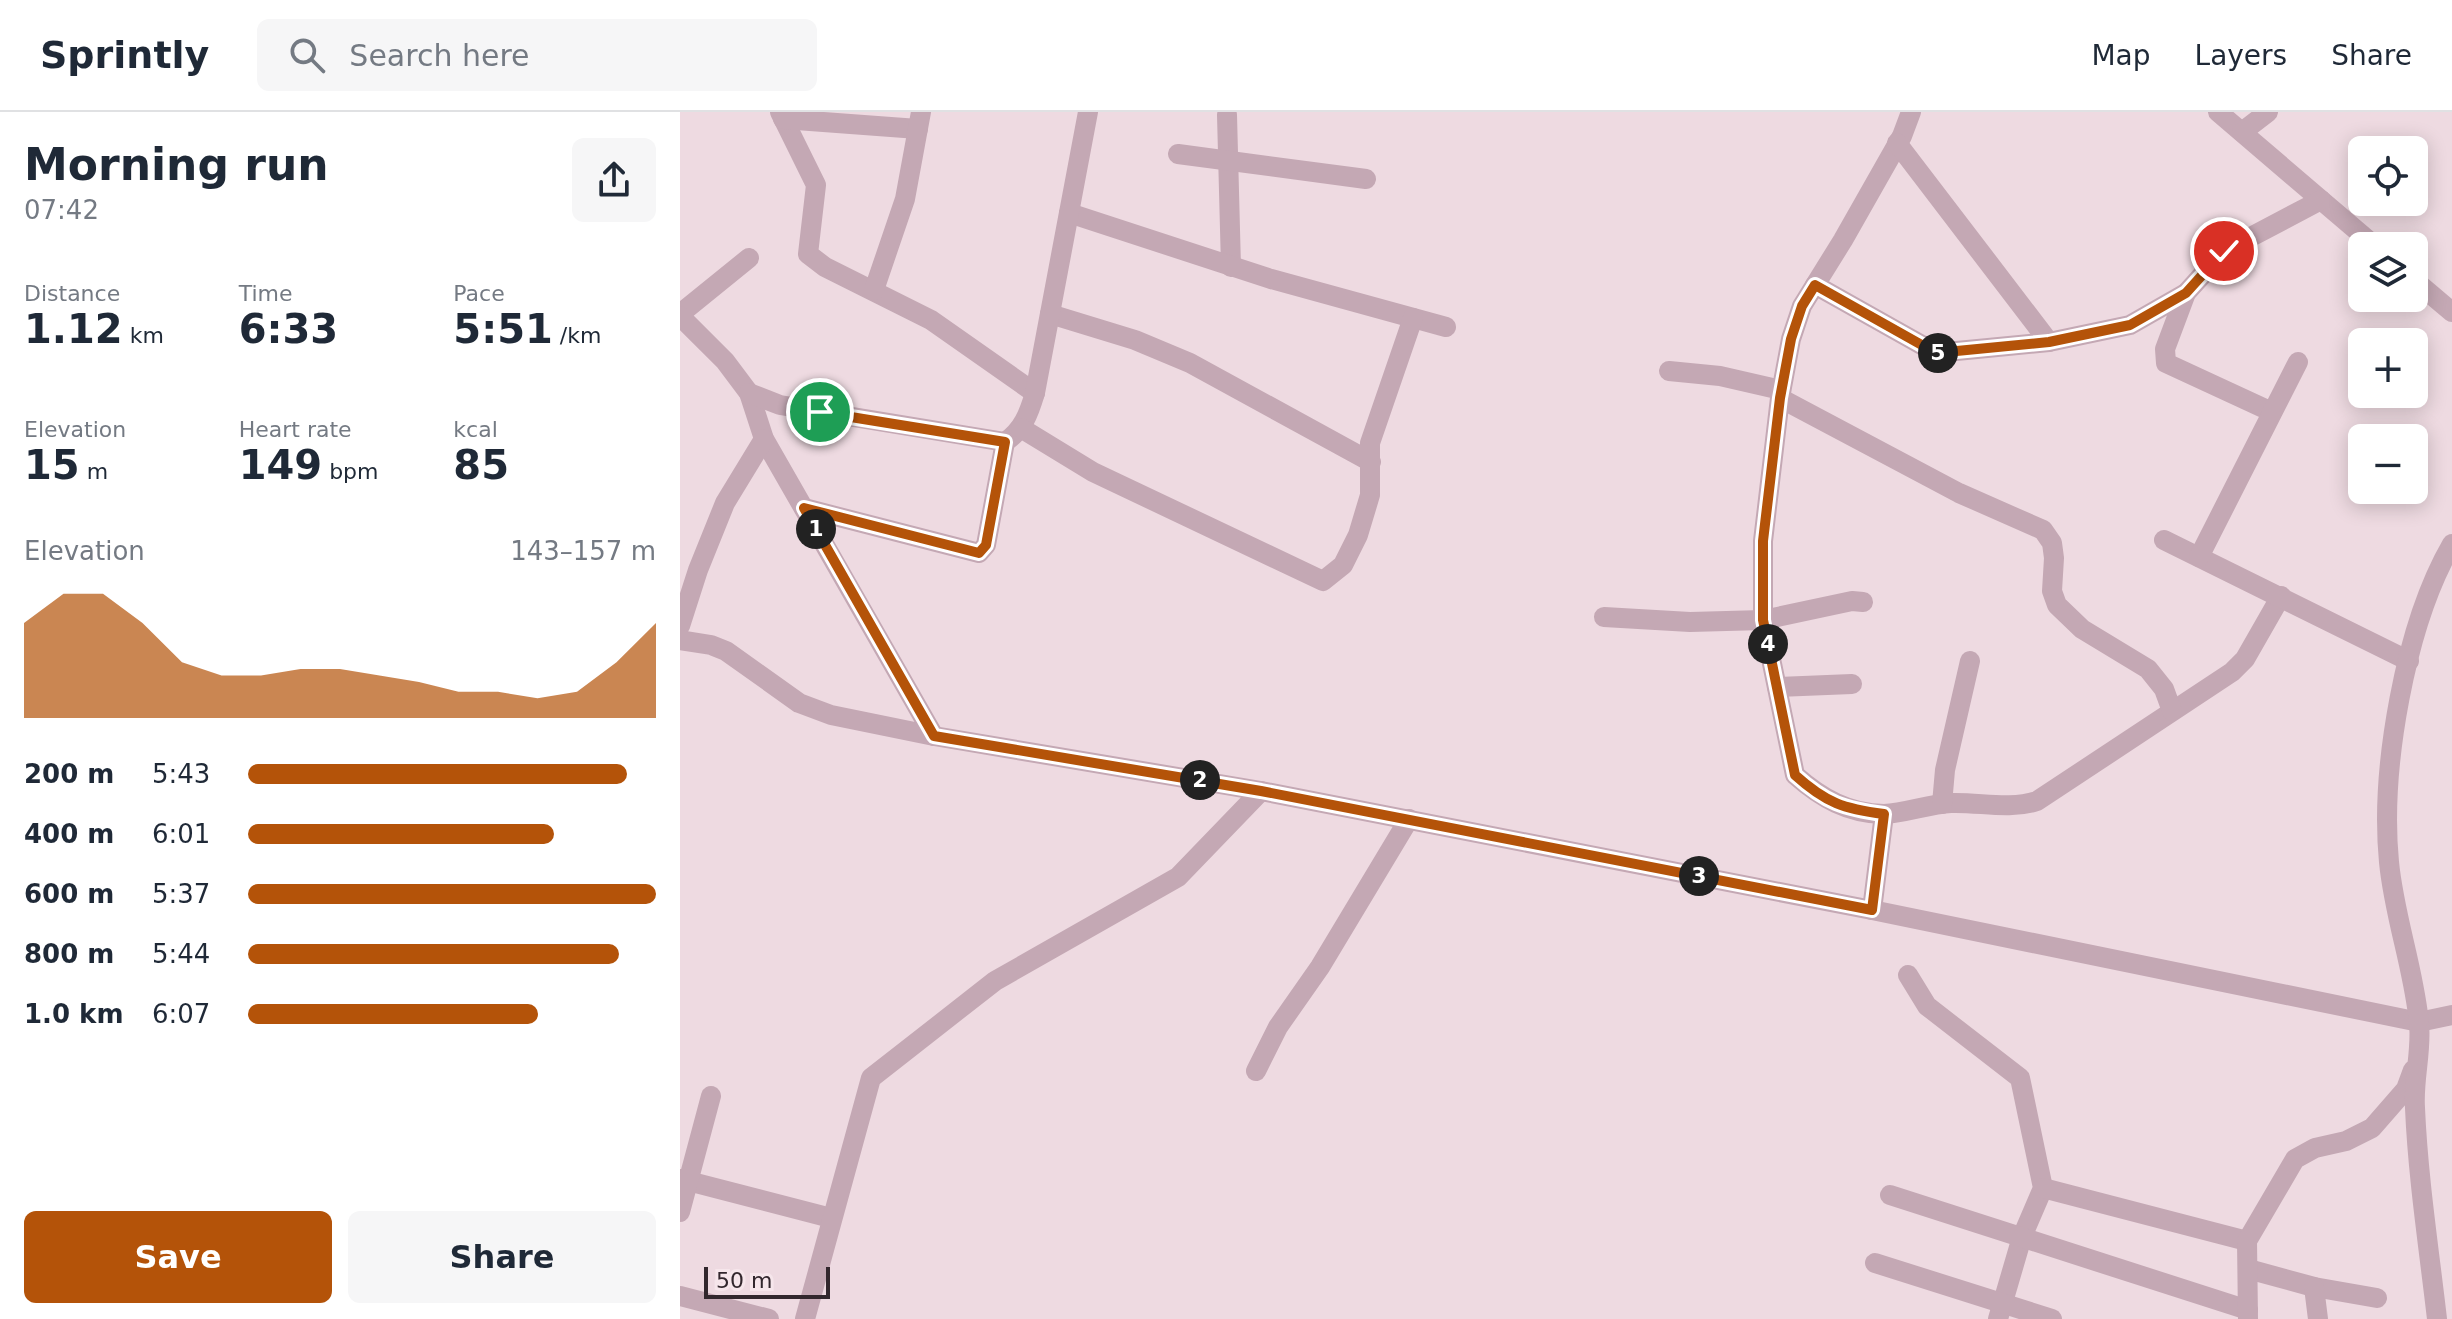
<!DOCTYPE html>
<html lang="en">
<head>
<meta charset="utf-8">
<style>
	:root { --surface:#fff; --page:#f6f6f7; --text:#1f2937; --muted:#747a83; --line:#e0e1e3; --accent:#b45309 }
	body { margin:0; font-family:"DejaVu Sans",sans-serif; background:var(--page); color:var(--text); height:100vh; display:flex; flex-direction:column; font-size:30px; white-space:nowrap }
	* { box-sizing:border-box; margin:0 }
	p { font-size:26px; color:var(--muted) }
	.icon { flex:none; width:44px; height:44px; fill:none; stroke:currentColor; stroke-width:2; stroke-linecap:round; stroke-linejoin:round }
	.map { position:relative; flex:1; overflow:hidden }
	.side { display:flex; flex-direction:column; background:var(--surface); width:680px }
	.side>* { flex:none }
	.tools { position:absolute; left:1668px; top:24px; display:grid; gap:16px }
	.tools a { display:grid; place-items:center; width:80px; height:80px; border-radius:12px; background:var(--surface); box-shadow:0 4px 20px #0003; font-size:40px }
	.scale { position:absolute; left:24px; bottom:20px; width:126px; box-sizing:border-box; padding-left:8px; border:4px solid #32272d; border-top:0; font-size:22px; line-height:28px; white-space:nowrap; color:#32272d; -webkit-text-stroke:6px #f6e6eb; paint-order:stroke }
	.pin { position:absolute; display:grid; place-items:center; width:68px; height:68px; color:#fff; margin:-34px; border:4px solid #fff; border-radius:50%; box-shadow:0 2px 8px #0007 }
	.km { position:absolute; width:40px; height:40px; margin:-20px; border-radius:50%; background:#222; color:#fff; font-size:22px; line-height:40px; text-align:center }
	.round { display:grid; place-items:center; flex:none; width:84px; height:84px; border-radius:12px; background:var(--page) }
	.summary { display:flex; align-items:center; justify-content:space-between; height:136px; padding:0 24px }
	h1 { font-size:44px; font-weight:600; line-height:60px }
	.stats { display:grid; grid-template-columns:repeat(3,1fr); gap:12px; height:136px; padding:8px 24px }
	.stats div { display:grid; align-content:center }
	.stats b { font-size:40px; font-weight:600 }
	.stats small { font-size:22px; font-weight:400 }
	.stats p { font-size:22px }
	.chart { height:224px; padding:16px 24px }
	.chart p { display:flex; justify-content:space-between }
	.chart svg { width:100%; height:144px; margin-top:8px; fill:var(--accent); opacity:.7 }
	.button { display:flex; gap:16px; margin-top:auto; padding:16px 24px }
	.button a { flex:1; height:92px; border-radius:12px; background:var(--accent); color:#fff; font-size:32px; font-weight:600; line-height:92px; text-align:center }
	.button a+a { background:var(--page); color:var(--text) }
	ul { padding:0 24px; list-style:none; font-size:26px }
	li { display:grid; grid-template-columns:128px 96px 1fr; align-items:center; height:60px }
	li i { height:20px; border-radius:10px; background:var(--accent) }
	header { display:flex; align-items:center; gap:48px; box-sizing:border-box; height:112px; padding:0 40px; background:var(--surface); border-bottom:2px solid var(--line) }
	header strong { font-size:38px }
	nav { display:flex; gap:44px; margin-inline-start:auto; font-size:28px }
	.search { width:560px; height:72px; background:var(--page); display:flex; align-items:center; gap:20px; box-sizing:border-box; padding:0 28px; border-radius:12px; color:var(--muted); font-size:30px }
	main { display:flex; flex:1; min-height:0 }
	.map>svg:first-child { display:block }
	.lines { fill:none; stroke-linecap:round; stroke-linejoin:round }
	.minor { stroke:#c4a8b4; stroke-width:20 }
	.route-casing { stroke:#fff; stroke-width:16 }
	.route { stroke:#b45309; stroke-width:10 }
</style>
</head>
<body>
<header>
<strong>Sprintly</strong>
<div class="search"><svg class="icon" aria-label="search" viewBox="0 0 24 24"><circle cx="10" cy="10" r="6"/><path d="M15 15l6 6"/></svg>Search here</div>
<nav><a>Map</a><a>Layers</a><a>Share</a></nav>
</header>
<main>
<section class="side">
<div class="summary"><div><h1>Morning run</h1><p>07:42</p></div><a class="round"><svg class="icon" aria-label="share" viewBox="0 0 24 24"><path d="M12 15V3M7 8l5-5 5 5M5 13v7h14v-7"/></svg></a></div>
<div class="stats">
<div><p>Distance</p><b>1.12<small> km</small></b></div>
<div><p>Time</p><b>6:33</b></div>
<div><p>Pace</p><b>5:51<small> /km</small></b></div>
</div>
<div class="stats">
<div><p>Elevation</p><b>15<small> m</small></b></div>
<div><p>Heart rate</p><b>149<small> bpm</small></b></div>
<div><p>kcal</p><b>85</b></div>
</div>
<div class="chart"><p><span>Elevation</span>143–157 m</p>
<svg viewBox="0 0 160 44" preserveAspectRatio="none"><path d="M0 44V15L10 6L20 6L30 15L40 27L50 31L60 31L70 29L80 29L90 31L100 33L110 36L120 36L130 38L140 36L150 27L160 15V44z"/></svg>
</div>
<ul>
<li><b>200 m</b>5:43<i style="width:93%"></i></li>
<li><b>400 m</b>6:01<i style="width:75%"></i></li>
<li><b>600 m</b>5:37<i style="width:100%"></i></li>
<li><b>800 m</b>5:44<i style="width:91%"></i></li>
<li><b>1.0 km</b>6:07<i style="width:71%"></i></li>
</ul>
<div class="button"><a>Save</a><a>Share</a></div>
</section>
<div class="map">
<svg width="1772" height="1207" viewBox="0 0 1772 1207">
	<rect width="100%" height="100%" fill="#eedae1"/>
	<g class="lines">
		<g class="minor">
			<path d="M100,0L136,73L128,142L145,155L251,208L355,281"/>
			<path d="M1231,0L1222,24L1163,128L1122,194L1111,227L1100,286L1083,429V508L1115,663C1141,686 1169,702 1204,702C1226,701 1249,692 1271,691C1301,690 1328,698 1357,689L1552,560L1565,547L1601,484"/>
			<path d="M1538,0L1695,134"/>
			<path d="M547,3L551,155"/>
			<path d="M103,7L238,17"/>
			<path d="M1562,20L1588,0"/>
			<path d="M1217,31L1369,230"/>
			<path d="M498,42L686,67"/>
			<path d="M389,101L591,167L766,215"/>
			<path d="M1734,168L1772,200"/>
			<path d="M1135,173L1256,241L1369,230L1450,213L1506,181"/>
			<path d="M194,178L225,87L241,0"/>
			<path d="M0,202L69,146"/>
			<path d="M370,202L455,228L510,251L691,350"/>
			<path d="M0,204L45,249L69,281L84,327L254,624"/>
			<path d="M989,259L1040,264L1101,278"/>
			<path d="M69,281L100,293L325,330C343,318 349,301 355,281L408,0"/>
			<path d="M1100,286L1279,381L1363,418L1372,431L1374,446L1372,479L1377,493L1402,517L1468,557L1484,577L1492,599"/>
			<path d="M1592,300L1486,251L1485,237L1506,181L1544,139L1641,88"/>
			<path d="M341,316L413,360L643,469L663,453L678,423L690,383V331L733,206"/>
			<path d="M124,396L299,441L306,433L325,330"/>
			<path d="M1484,428L1729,549"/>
			<path d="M1519,445L1618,250"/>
			<path d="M924,505L1010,510L1083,508L1172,489L1183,490"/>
			<path d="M0,514L18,458L45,391L84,327"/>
			<path d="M0,528L31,533L46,539L119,591L151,603L254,624L581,679L1192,798L1739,910L1772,903"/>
			<path d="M1097,575L1172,572"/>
			<path d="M1262,692L1265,658L1290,549"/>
			<path d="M1192,798L1204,702"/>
			<path d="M1228,863L1247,894L1340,966L1363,1076L1342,1125L1318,1207"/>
			<path d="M576,959L598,915L640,855L729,707"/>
			<path d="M0,1067L151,1106"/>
			<path d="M1363,1076L1567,1129"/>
			<path d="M1210,1083L1568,1198"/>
			<path d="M0,1100L31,984"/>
			<path d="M1195,1151L1372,1207"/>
			<path d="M1568,1157L1634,1175L1697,1186"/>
			<path d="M1634,1175L1638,1207"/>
			<path d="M0,1184L89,1207"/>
			<path d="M125,1207L191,966L315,869L498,765L581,679"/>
			<path d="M1568,1207L1567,1129L1615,1047L1635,1036L1666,1029L1692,1016L1726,977L1733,958"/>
			<path d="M1757,1207C1749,1137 1738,1066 1735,996C1733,967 1742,939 1739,911C1734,857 1714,804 1709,750C1700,657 1725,513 1772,432"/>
		</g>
	</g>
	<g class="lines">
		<g class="route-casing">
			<path id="route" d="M140,300L325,330L306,433L299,441L124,396L254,624L581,679L1192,798L1204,702C1164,697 1146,691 1115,663L1083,508V429L1100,286L1111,227L1122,194L1135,173L1256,241L1369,230L1450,213L1506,181L1544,139"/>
		</g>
		<use href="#route" class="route"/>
	</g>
</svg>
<div class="tools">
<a><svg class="icon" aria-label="locate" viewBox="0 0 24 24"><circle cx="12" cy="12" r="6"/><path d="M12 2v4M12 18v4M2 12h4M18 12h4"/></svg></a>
<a><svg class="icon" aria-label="layers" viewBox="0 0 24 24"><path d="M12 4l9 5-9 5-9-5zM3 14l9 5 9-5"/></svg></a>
<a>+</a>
<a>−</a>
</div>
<div class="scale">50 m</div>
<div class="pin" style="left:140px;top:300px;background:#1e9e55"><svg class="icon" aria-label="arrive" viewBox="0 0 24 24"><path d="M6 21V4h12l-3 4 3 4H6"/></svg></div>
<div class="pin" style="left:1544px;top:139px;background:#d93025"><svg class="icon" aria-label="check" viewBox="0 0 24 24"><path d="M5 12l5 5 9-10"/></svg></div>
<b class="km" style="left:136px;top:417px">1</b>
<b class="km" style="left:520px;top:668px">2</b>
<b class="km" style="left:1019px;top:764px">3</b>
<b class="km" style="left:1088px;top:532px">4</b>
<b class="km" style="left:1258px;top:241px">5</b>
</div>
</main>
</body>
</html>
